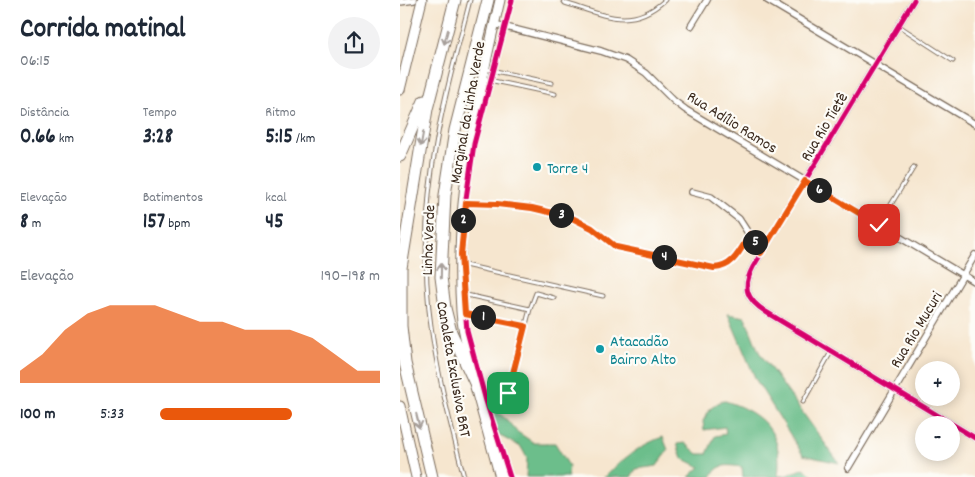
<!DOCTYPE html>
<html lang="pt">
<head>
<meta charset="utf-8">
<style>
	:root { --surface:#fff; --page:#f2f2f3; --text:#1f2937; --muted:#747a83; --accent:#ea580c }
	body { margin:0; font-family:Dekko,sans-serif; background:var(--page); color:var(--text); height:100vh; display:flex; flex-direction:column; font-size:19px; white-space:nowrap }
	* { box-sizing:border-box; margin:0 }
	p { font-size:16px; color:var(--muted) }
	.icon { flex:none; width:28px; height:28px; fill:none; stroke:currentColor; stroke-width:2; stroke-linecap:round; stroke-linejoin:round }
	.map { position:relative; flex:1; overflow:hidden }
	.details { display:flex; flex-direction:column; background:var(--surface); width:400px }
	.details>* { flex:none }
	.tools { position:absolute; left:515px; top:361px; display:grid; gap:10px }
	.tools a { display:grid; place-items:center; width:45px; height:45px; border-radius:50%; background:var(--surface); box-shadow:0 2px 12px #0003; font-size:25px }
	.pin { position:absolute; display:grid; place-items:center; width:42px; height:42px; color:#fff; margin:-21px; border-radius:10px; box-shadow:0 2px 8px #0006 }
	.km { position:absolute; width:25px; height:25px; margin:-12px; border-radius:50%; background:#222; color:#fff; font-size:14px; line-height:25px; text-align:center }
	.round { display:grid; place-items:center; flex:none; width:52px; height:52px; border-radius:26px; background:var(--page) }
	.headline { display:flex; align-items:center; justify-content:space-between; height:85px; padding:0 20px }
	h1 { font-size:28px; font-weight:700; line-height:38px }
	.metrics { display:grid; grid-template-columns:repeat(3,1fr); gap:8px; height:85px; padding:5px 20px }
	.metrics div { display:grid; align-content:center }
	.metrics b { font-size:21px; font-weight:700 }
	.metrics small { font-size:14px; font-weight:400 }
	.metrics p { font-size:14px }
	.chart { height:140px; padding:10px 20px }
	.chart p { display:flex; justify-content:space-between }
	.chart svg { width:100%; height:90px; margin-top:5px; fill:var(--accent); opacity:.7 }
	ul { padding:0 20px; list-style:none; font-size:16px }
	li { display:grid; grid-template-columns:80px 60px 1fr; align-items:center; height:38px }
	li i { height:12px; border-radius:6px; background:var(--accent) }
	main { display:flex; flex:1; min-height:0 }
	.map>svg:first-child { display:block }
	.forest { fill:#6cbe8b; stroke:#547454 }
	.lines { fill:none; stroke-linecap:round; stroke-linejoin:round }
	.lane-casing { stroke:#7c6c5c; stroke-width:5 }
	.street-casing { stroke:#7c6c5c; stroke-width:8 }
	.secondary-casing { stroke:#7c6c5c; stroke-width:11 }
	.highway-casing { stroke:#7c6c5c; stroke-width:13 }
	.lane { stroke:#fff; stroke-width:3 }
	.street { stroke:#fff; stroke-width:5.5 }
	.secondary { stroke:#fff; stroke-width:9 }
	.highway { stroke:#fff; stroke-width:11 }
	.cycleway-casing { stroke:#fdfcf7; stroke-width:8 }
	.cycleway { stroke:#d6006c; stroke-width:5 }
	.oneway { stroke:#a79f9a }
	.route-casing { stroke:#fff; stroke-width:10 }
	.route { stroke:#ea580c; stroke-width:6 }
	.culture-dot { fill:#0f9aa8; stroke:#fdfcf7; stroke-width:2 }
	.labels { text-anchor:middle; stroke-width:4.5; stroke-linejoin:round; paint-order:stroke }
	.street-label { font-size:16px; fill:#3b2a1e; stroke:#fdfcf7 }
	.culture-label { font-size:16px; fill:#0d838f; stroke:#fdfcf7; text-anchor:start }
</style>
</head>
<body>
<main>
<section class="details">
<div class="headline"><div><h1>Corrida matinal</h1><p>06:15</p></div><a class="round"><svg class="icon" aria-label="share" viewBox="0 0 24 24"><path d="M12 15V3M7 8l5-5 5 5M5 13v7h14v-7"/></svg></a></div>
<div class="metrics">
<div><p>Distância</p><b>0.66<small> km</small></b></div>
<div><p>Tempo</p><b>3:28</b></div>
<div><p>Ritmo</p><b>5:15<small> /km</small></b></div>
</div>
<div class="metrics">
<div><p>Elevação</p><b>8<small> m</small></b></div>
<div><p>Batimentos</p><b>157<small> bpm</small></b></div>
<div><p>kcal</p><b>45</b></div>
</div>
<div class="chart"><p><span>Elevação</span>190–198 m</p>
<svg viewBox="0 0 160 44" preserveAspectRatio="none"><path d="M0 44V38L10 30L20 18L30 10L40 6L50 6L60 6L70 10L80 14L90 14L100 18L110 18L120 18L130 22L140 30L150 38L160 38V44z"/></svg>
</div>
<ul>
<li><b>100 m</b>5:33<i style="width:60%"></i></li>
</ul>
</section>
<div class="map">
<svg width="575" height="477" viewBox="0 0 575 477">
	<rect width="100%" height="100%" fill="#fdfcf7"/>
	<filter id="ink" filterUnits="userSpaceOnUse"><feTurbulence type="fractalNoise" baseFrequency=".02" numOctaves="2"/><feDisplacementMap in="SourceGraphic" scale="10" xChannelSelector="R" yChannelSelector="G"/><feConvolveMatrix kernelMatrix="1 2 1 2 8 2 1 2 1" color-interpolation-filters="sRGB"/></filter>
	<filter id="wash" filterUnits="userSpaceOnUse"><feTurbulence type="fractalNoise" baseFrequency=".0096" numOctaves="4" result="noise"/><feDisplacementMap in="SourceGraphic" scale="20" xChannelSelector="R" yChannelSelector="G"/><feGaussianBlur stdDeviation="1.12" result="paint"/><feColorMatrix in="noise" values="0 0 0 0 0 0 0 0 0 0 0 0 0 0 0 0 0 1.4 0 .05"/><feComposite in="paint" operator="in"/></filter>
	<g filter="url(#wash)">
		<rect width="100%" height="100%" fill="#f6e6cf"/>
		<g class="forest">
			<path d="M328,314L345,317L359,352L439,463L403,455L356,380Z"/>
			<path d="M322,400C362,412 384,432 378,476L387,475L404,468L414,477H343L342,467C327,465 319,463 311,477H289L300,467L282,458L277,444L285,443L298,454H307L315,436L326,434L325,427L304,430L303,421L310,409Z"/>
			<path d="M95,410L107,420L116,431L134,443H155L169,466L168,477H126L127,458L121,447L100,436L87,420Z"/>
			<path d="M263,437L268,450L257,466L236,469L231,477H204C222,460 239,445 263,437Z"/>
		</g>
	</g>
	<g filter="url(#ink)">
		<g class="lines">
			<g class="lane-casing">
				<g id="lane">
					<path d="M163,0L165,3C204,15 231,31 265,0"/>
					<path d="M499,26L553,61"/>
					<path d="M86,69L152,83"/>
					<path d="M84,79L155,94"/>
					<path d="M64,203L97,204L132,208L170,217L191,228L216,247L314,268C334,267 340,250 349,235"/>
					<path d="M479,224L514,167"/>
					<path d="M60,264L203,296"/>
					<path d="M62,294L130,309"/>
					<path d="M64,314L125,325"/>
					<path d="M106,401L130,309L136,293L154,298"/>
					<path d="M403,402L431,352"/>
					<path d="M64,477C50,422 35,366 29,310C23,252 27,190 38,133C46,88 59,44 70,0"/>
				</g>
			</g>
			<g class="street-casing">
				<g id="street">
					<path d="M367,0L575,124"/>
					<path d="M514,0L353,267C342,288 346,299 366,312L575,438"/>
					<path d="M0,2L14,0"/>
					<path d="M94,24L201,51L226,60L246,73L274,101L286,110L575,282"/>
					<path d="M291,26L307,0"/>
					<path d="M292,192L311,197L339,219L361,253"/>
					<path d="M448,468L575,255"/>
				</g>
			</g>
			<g class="secondary-casing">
				<g id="secondary">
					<path d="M0,90L22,0"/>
					<path d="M73,371C69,352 62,331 61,311C54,207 76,101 100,0"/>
					<path d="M0,406L16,477"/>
				</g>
			</g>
			<g class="highway-casing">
				<g id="highway">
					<path d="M88,0L55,130L45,195L41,277L45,308L51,332L75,383L101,477"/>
					<path d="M0,156L24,101"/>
					<path d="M32,477L5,363L1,326V268L27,109L55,0"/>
				</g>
			</g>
			<use href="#lane" class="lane"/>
			<use href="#street" class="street"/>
			<use href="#secondary" class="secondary"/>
			<use href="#highway" class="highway"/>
			<g class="cycleway-casing">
				<g id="cycleway">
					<path d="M514,0L353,267C342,288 346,299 366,312L575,438"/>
					<path d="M110,477L86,401L67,331L61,254L63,219L74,144L112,0"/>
				</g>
			</g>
			<use href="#cycleway" class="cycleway"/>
		</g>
		<defs><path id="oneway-shaft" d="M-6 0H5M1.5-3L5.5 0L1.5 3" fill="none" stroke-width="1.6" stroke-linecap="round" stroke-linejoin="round" transform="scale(1.25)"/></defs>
		<g class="oneway">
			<use href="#oneway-shaft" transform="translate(46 37) rotate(105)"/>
			<use href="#oneway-shaft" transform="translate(22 139) rotate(100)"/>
			<use href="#oneway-shaft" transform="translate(41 271) rotate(-89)"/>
			<use href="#oneway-shaft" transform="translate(18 421) rotate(76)"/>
		</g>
	</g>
	<g class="lines" filter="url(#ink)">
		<g class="route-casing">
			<path id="route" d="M108,393L125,326L65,314L61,254L66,203L97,204L132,208L170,217L192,228L216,247L314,268C334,267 340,250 350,234L361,253L405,181L479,225"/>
		</g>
		<use href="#route" class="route"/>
	</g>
	<g class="culture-dot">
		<circle cx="137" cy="167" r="5"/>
		<circle cx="200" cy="349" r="5"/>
	</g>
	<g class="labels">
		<g class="street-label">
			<text transform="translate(66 112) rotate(-80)" y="6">Marginal da Linha Verde</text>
			<text transform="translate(333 121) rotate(32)" y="6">Rua Adílio Ramos</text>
			<text transform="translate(423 126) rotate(-59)" y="6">Rua Rio Tietê</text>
			<text transform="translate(27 240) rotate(-88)" y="6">Linha Verde</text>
			<text transform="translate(515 329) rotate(-59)" y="6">Rua Rio Mucuri</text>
			<text transform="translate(55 369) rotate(80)" y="6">Canaleta Exclusiva BRT</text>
		</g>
		<g class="culture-label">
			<text x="147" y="173">Torre 4</text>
			<text x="210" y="346">Atacadão<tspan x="210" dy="18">Bairro Alto</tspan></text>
		</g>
	</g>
</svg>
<div class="tools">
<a>+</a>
<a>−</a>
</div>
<div class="pin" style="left:108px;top:393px;background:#1e9e55"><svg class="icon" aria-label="arrive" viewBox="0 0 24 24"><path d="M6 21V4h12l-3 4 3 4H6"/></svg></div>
<div class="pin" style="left:479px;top:225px;background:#d93025"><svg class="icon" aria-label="check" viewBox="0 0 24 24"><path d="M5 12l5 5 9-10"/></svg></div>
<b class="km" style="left:83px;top:317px">1</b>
<b class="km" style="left:63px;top:220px">2</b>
<b class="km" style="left:161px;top:215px">3</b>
<b class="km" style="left:264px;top:257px">4</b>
<b class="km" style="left:355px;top:242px">5</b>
<b class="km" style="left:419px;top:190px">6</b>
</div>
</main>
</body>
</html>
